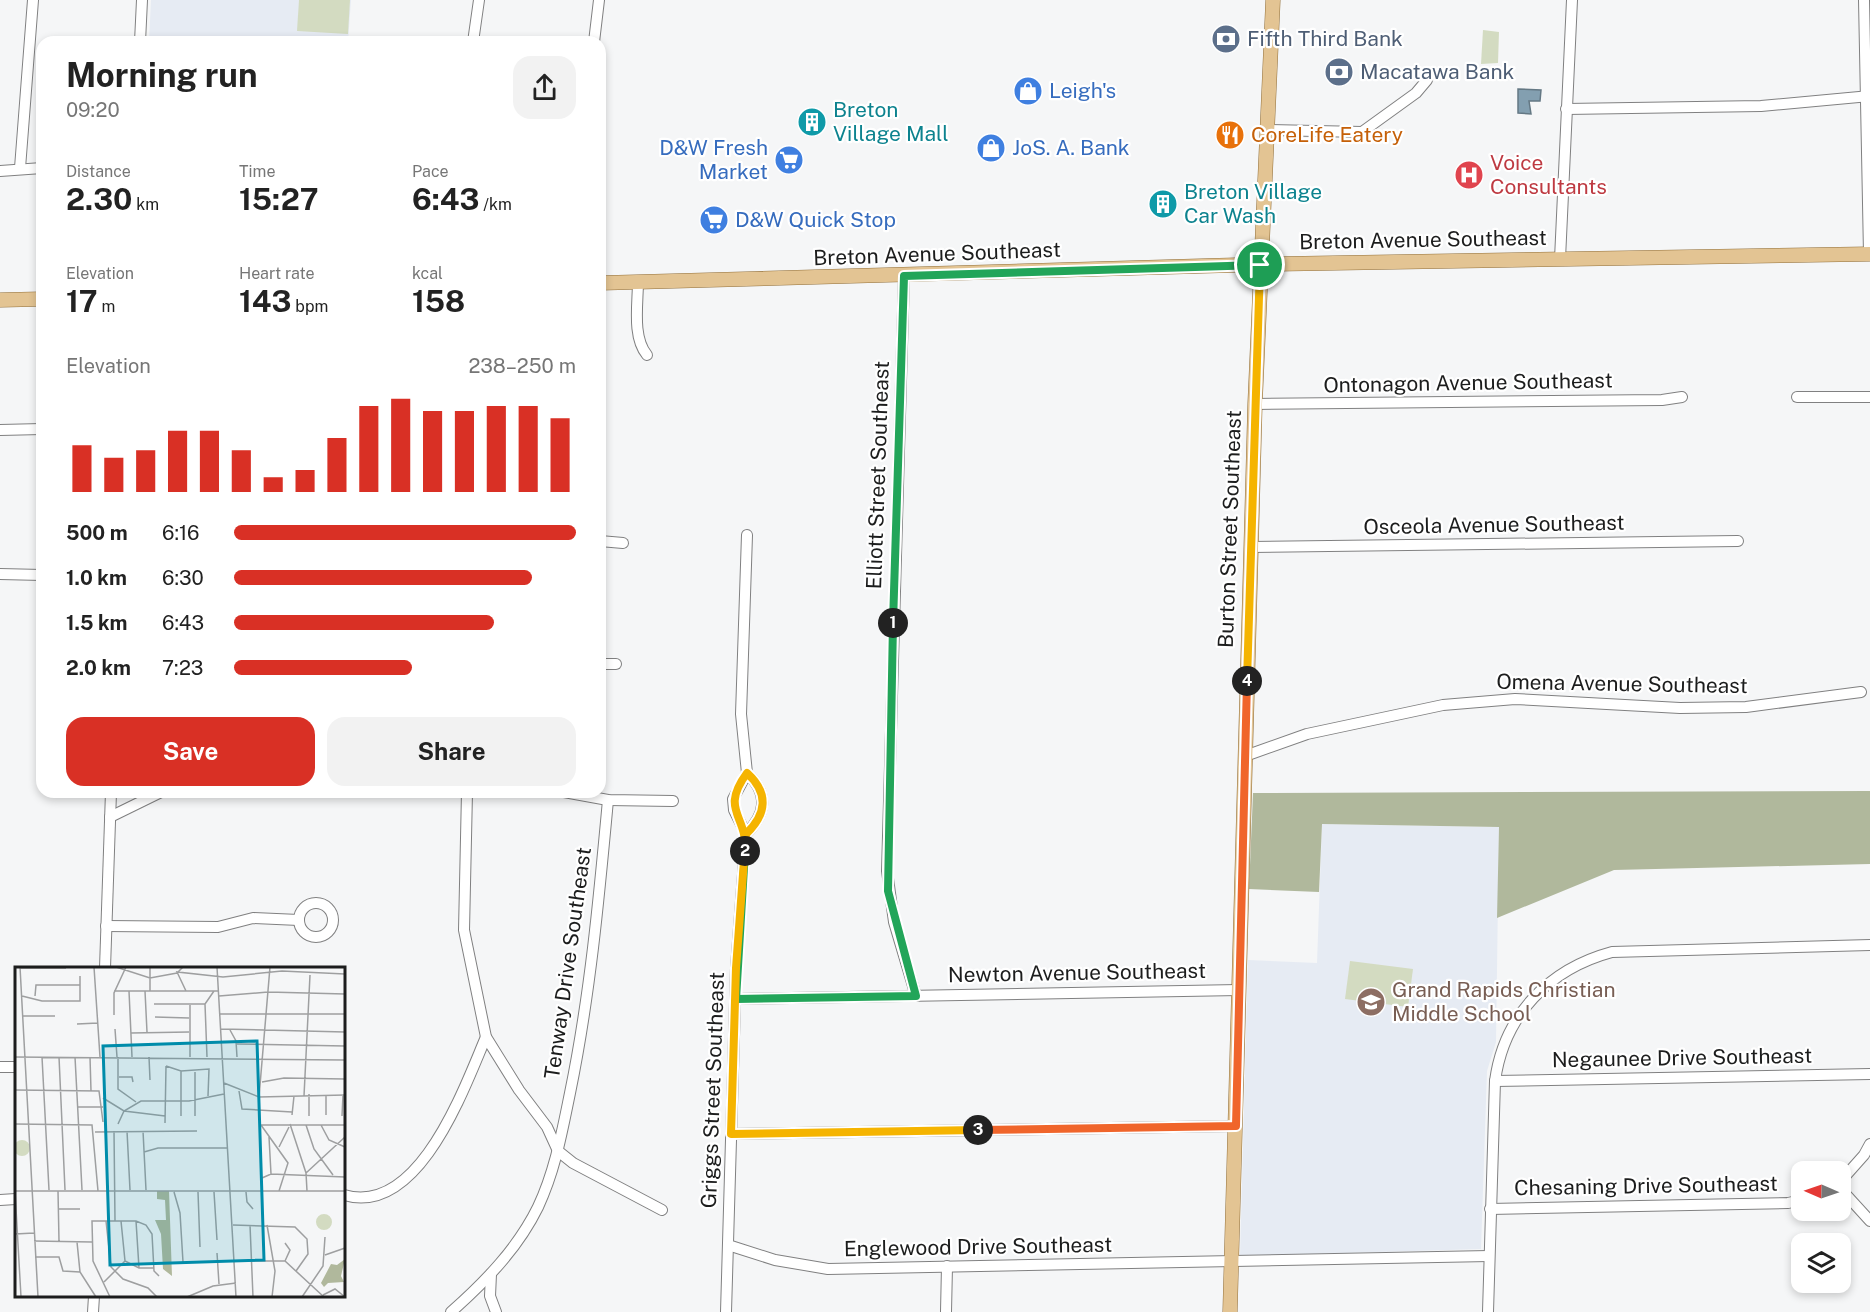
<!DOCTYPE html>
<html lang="en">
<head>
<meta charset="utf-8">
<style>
	:root { --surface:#fff; --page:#f2f2f2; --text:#222; --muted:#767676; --accent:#d93025 }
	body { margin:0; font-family:"Public Sans",sans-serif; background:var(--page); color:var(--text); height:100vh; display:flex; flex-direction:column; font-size:22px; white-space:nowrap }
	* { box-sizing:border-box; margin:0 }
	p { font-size:20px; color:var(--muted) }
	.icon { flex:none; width:33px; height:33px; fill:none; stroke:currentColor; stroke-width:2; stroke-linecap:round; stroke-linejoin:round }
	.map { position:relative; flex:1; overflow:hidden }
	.details { position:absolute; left:36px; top:36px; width:570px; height:762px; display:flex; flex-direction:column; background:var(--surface); border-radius:18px; box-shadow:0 3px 9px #0003 }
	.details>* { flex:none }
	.needle { width:39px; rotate:272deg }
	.tools { position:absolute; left:1791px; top:1161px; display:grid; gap:12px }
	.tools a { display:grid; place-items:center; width:60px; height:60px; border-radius:12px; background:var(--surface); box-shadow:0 3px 9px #0003; font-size:30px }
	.pin { position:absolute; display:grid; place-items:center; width:51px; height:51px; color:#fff; margin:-26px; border:3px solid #fff; border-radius:50%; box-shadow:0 2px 6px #0007 }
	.km { position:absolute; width:30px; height:30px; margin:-15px; border-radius:50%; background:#222; color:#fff; font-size:16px; line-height:30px; text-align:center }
	.round { display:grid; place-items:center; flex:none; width:63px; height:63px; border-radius:18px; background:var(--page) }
	.summary { display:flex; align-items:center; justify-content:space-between; height:102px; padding:0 30px }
	h1 { font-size:33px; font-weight:700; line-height:45px }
	.figures { display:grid; grid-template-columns:repeat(3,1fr); gap:9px; height:102px; padding:6px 30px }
	.figures div { display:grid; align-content:center }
	.figures b { font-size:30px; font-weight:700 }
	.figures small { font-size:16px; font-weight:400 }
	.figures p { font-size:16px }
	.chart { height:168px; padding:12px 30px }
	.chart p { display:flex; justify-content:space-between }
	.chart svg { width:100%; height:108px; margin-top:6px; stroke:var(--accent); stroke-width:6 }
	.cta { display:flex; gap:12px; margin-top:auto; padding:12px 30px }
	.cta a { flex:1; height:69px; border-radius:18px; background:var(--accent); color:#fff; font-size:24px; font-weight:700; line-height:69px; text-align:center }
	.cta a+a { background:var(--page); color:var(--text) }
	ul { padding:0 30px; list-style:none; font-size:20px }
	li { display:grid; grid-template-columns:96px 72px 1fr; align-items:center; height:45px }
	li i { height:15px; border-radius:8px; background:var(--accent) }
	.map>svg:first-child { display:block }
	.built { fill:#e6ebf3 }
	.green { fill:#d3dbc1 }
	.forest { fill:#b0b89c }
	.water { fill:#839fb0; stroke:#647884; stroke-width:1.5 }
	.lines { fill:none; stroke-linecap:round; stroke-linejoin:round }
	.minor-casing { stroke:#808081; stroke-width:12 }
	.major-casing { stroke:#92703b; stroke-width:15 }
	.minor { stroke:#fff; stroke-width:10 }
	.major { stroke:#e3c493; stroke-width:14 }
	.split-1-casing { stroke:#fff; stroke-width:12 }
	.split-2-casing { stroke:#fff; stroke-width:12 }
	.split-3-casing { stroke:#fff; stroke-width:12 }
	.split-4-casing { stroke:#fff; stroke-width:12 }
	.split-5-casing { stroke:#fff; stroke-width:12 }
	.split-1 { stroke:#22a559; stroke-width:8 }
	.split-2 { stroke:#22a559; stroke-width:8 }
	.split-3 { stroke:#f5b400; stroke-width:8 }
	.split-4 { stroke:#f0652b; stroke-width:8 }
	.split-5 { stroke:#f5b400; stroke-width:8 }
	.labels { text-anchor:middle; stroke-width:4.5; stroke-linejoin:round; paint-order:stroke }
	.service-label { font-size:21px; fill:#4e5e75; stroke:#fff; text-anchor:start }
	.shop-label { font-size:21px; fill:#366cbe; stroke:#fff; text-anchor:start }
	.culture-label { font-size:21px; fill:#0d838f; stroke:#fff; text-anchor:start }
	.food-label { font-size:21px; fill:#c56008; stroke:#fff; text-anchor:start }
	.health-label { font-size:21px; fill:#be3a42; stroke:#fff; text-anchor:start }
	.street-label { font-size:21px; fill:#1c1d1d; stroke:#fff }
	.education-label { font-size:21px; fill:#785e54; stroke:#fff; text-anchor:start }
	.inset-road { fill:none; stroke:#9e9fa0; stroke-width:1.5 }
	.view { fill:#008caa; fill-opacity:0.15; stroke:#008caa; stroke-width:3 }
	.inset-edge { fill:none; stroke:#1c1d1d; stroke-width:3 }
</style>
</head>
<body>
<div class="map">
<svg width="1870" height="1312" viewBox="0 0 1870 1312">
	<rect width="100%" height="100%" fill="#f5f6f7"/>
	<g class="built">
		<path d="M151,0H351L348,42H149Z"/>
		<path d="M1322,824L1499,827L1496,1042L1487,1071L1481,1249L1240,1256L1248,960L1317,963Z"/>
	</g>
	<g class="green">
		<path d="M299,0H350L348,34L297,31Z"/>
		<path d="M1483,30L1499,32L1498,63L1481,64Z"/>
		<path d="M1350,961L1413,969L1408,1007L1345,999Z"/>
	</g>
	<path class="forest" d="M1870,791V864L1614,870L1497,918L1499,827L1322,824L1319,892L1249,889L1253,793Z"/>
	<path class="water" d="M1518,89L1541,90L1540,101H1529L1531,114L1518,113Z"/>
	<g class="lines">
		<g class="minor-casing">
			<g id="minor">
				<path d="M1864,0L1869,254"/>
				<path d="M140,42L142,0"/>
				<path d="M473,42L479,0"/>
				<path d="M594,42L599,0"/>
				<path d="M1566,109L1761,106L1870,96"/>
				<path d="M1267,130L1362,132L1416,93L1427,80"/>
				<path d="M20,168L33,0"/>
				<path d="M0,171L42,168"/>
				<path d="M1560,259L1572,0"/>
				<path d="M904,276L887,871L894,922L916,996"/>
				<path d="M638,281C638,304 632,337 647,355"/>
				<path d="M1797,397H1870"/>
				<path d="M1255,404L1662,400L1682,397"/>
				<path d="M0,430L42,429"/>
				<path d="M600,541L623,543"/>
				<path d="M1251,547L1738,541"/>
				<path d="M0,574L42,575"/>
				<path d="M600,664H616"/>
				<path d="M1245,756L1307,734L1443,705L1515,699L1680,708L1746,707L1861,692"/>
				<path d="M467,792L464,930L486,1037L519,1090L547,1127L558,1151L573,1163L662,1210"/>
				<path d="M564,792L608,800L673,801"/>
				<path d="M110,817L161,792"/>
				<path d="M746,834C766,814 769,794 747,773"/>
				<circle cx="316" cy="920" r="17"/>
				<path d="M106,926L218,927L253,918L299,920"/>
				<path d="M105,968L111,792"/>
				<path d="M736,999L1239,990"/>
				<path d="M0,1067H16"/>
				<path d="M1495,1081L1870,1074"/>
				<path d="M731,1134L1236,1126"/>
				<path d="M1840,1182L1864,1155L1870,1144"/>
				<path d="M1840,1188L1870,1221"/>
				<path d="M344,1195C419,1217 464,1088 486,1037"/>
				<path d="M0,1200L16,1199"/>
				<path d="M1490,1209L1788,1203L1802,1200"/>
				<path d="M728,1245L775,1260L828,1269L1489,1256"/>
				<path d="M491,1274L490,1296L496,1312"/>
				<path d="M93,1312L94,1296"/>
				<path d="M451,1312C485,1282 518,1248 538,1207C555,1171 562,1132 570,1093C590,996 599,898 608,800"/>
				<path d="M726,1312L736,968L746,834L734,810L733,799L747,773L741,714L747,535"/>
				<path d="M946,1312L947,1266"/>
				<path d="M1488,1312L1495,1081C1504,1015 1549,969 1612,952L1870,945"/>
			</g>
		</g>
		<g class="major-casing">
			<g id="major">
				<path d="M600,283L1275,264L1870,254"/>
				<path d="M0,300L42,299"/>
				<path d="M1230,1312L1255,404L1273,0"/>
			</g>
		</g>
		<use href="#minor" class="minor"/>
		<use href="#major" class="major"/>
	</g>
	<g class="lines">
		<g class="split-1-casing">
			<path id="split-1" d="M893,623L904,276L1260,265"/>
		</g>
		<g class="split-2-casing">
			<path id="split-2" d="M745,851L736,999L916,996L888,891L893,623"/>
		</g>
		<g class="split-3-casing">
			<path id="split-3" d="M745,851C748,815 719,811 747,773C769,793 767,814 746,834L736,968L731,1134L978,1130"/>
		</g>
		<g class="split-4-casing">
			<path id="split-4" d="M978,1130L1236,1126L1247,681"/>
		</g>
		<g class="split-5-casing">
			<path id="split-5" d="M1247,681L1260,265"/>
		</g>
		<use href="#split-1" class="split-1"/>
		<use href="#split-2" class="split-2"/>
		<use href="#split-3" class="split-3"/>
		<use href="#split-4" class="split-4"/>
		<use href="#split-5" class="split-5"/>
	</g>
	<defs>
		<g id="bank-disc" transform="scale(1.5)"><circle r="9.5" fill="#5c6f8a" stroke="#fff"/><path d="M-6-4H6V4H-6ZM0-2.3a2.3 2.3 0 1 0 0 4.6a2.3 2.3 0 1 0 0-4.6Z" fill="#fff"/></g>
		<g id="shop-disc" transform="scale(1.5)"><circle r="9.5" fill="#3f7fe0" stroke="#fff"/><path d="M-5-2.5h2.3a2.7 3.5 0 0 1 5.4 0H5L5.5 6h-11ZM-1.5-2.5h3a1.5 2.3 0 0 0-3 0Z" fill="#fff"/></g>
		<g id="building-disc" transform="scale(1.5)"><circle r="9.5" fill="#0f9aa8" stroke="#fff"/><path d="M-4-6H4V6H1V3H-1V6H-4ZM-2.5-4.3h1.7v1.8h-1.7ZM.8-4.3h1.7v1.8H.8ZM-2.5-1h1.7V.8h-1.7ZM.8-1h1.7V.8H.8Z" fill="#fff"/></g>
		<g id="restaurant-disc" transform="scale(1.5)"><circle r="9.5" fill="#e8710a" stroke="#fff"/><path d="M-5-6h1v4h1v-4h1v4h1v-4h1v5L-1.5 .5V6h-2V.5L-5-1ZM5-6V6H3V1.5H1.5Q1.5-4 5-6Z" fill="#fff"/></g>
		<g id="supermarket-disc" transform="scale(1.5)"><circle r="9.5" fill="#3f7fe0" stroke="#fff"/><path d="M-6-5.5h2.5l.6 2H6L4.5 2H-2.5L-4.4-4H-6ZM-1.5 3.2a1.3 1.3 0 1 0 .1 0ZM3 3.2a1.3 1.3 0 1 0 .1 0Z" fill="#fff"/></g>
		<g id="hospital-disc" transform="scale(1.5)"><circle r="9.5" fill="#e0444e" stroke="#fff"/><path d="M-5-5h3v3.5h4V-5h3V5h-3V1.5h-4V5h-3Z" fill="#fff"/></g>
		<g id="school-disc" transform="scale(1.5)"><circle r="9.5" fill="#8d6e63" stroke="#fff"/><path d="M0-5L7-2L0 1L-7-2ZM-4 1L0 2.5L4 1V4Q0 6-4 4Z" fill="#fff"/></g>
	</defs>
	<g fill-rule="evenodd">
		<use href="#bank-disc" x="1226" y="39"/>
		<use href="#bank-disc" x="1339" y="72"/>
		<use href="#shop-disc" x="1028" y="91"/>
		<use href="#building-disc" x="812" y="122"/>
		<use href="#restaurant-disc" x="1230" y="135"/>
		<use href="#shop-disc" x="991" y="148"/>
		<use href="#supermarket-disc" x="789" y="160"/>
		<use href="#hospital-disc" x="1469" y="175"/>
		<use href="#building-disc" x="1163" y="204"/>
		<use href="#supermarket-disc" x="714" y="220"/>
		<use href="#school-disc" x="1371" y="1002"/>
	</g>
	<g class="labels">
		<g class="service-label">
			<text x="1247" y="46">Fifth Third Bank</text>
			<text x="1360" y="79">Macatawa Bank</text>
		</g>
		<g class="shop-label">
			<text x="1049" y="98">Leigh's</text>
			<text x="768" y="155" text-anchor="end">D&amp;W Fresh<tspan x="768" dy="24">Market</tspan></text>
			<text x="1012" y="155">JoS. A. Bank</text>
			<text x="735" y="227">D&amp;W Quick Stop</text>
		</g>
		<g class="culture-label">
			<text x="833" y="117">Breton<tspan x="833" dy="24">Village Mall</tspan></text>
			<text x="1184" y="199">Breton Village<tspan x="1184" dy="24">Car Wash</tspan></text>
		</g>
		<g class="food-label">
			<text x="1251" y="142">CoreLife Eatery</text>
		</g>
		<g class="health-label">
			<text x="1490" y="170">Voice<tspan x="1490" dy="24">Consultants</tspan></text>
		</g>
		<g class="street-label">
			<text transform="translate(1423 240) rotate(-1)" y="7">Breton Avenue Southeast</text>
			<text transform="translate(937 254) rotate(-2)" y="7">Breton Avenue Southeast</text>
			<text transform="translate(1468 383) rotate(-1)" y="7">Ontonagon Avenue Southeast</text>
			<text transform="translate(878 475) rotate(-88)" y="7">Elliott Street Southeast</text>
			<text transform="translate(1494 525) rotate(-1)" y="7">Osceola Avenue Southeast</text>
			<text transform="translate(1230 529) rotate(-88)" y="7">Burton Street Southeast</text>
			<text transform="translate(1622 684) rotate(1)" y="7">Omena Avenue Southeast</text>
			<text transform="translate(568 963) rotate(-82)" y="7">Tenway Drive Southeast</text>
			<text transform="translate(1077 973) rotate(-1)" y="7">Newton Avenue Southeast</text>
			<text transform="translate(1682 1058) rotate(-1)" y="7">Negaunee Drive Southeast</text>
			<text transform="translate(713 1090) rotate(-88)" y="7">Griggs Street Southeast</text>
			<text transform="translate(1646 1186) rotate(-1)" y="7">Chesaning Drive Southeast</text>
			<text transform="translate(978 1247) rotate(-1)" y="7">Englewood Drive Southeast</text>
		</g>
		<g class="education-label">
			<text x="1392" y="997">Grand Rapids Christian<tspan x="1392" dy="24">Middle School</tspan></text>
		</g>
	</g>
	<g transform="translate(15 967)">
		<rect width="330" height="330" fill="#f5f6f7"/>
		<path d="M-1 181a8 8 0 1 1 16 0a8 8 0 1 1-16 0ZM301 255a8 8 0 1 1 16 0a8 8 0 1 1-16 0Z" fill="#d3dbc1"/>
		<path d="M142,224H154L157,309L148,302L146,267L140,253H151L150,233L142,232ZM330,292L326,309L329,315L313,316L309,320L306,316L316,297L322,298Z" fill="#b0b89c"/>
		<path class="inset-road" d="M5,0L23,330M79,0L85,90M101,0L135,11L162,6L168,0M135,0V24M202,0L221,330M5,1H51M99,24H203M114,24L117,90M130,24L132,65M171,24L162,5L208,10L267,4L330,7M7,29L27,34H65V9M20,29L21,18H65M204,29L253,25L330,27M139,37H190M205,47H330M99,48V26L111,0M7,49H40M140,50L174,51M62,57L83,56M100,62L102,90M206,62L330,65M215,63L221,74L222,90M116,66L174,65M222,77L330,79M0,90L330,93M27,90L34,223M44,90L50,223M60,90L67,223M75,90L76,124M103,90V122L121,135M134,90L135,113M175,90V38M192,90L190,37L199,24M151,99L166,104L194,102L193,129M166,104V149M180,105V149M104,110H117L118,115M247,115L269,111L330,112M209,116L244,130L330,128M0,123L84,124L88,155M224,124L227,142L277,145M289,129L295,8M244,130L255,0M88,131L109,144L150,149M62,140H88M277,148L279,129M311,148V128M294,149V127M327,149L328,128M150,156L151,99M0,157L77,158L83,224M103,157L109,144L126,134H174L209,127M275,157L291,206L292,224M246,158H330M246,158L273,196L264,224M291,158L299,182L318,208M306,158L314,173L330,180M99,164L100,254M112,164L115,223M128,164L131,223M80,165L182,164M254,170L256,207M264,180L274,160M129,185L143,181H213M291,206L330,170M247,211L256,207L330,210M0,224L6,330M0,224H330M43,224L44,274M159,225L165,246L168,295M183,225L185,280M199,225L202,273M231,225L232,235L238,242M44,242H65M91,254L96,300L108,312L133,321L142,330M106,254L110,294M121,254L124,301M218,258L280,260L292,272L293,287L281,304M235,258L238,330M252,258L260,304L257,330M0,267L19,266M19,274L77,275M62,275L65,305L81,330M202,286L204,317M310,288L330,281M20,290H44L48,304L65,305M110,294L124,301H139M219,294H270L309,330M270,294L275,283L270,276M89,315L110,294M308,328L320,322L330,330M95,330L78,294L77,254H121L131,258L137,267L139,304L144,309M172,330L198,319L221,316M287,330L308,299L310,270"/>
		<path class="view" d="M242,74L249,293L95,298L88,79Z"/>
		<rect width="330" height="330" class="inset-edge"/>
	</g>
</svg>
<div class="tools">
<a><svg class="needle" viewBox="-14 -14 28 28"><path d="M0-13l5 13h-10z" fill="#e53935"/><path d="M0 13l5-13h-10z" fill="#767676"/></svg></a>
<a><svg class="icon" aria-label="layers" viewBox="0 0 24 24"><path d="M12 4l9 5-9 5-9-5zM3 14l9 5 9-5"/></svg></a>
</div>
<div class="pin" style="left:1260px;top:265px;background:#1e9e55"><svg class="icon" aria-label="arrive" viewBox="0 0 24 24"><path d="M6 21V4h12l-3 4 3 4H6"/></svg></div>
<b class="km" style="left:893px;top:623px">1</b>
<b class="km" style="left:745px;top:851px">2</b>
<b class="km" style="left:978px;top:1130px">3</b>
<b class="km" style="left:1247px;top:681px">4</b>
<section class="details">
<div class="summary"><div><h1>Morning run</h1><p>09:20</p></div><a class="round"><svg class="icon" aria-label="share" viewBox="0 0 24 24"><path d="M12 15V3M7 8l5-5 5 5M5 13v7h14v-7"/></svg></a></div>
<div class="figures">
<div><p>Distance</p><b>2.30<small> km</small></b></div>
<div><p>Time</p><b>15:27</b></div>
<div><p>Pace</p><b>6:43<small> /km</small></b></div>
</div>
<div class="figures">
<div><p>Elevation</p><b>17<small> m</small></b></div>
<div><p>Heart rate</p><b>143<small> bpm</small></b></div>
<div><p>kcal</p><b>158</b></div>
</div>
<div class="chart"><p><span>Elevation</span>238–250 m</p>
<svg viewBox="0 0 160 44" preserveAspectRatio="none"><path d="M5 44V25M15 44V30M25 44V27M35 44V19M45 44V19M55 44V27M65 44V38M75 44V35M85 44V22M95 44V9M105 44V6M115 44V11M125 44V11M135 44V9M145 44V9M155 44V14"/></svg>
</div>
<ul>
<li><b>500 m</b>6:16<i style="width:100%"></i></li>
<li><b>1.0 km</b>6:30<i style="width:87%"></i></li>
<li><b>1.5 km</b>6:43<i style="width:76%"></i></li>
<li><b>2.0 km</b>7:23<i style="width:52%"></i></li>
</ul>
<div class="cta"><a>Save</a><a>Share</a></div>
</section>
</div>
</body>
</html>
